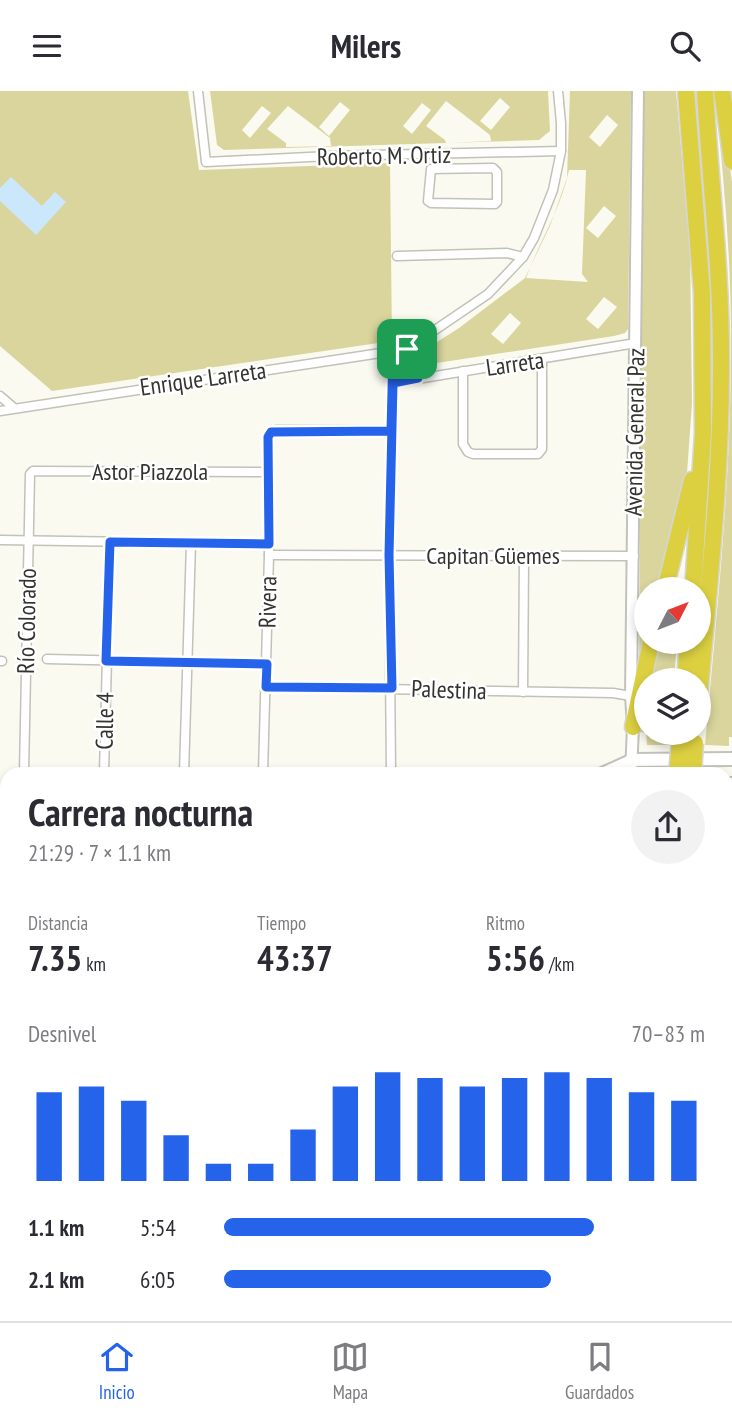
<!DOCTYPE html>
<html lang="es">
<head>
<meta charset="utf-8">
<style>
	:root { --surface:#fff; --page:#f2f2f3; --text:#2b2b33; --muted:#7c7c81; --line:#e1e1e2; --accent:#2563eb }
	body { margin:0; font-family:"PT Sans Narrow",sans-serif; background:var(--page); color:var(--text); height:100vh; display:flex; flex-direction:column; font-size:26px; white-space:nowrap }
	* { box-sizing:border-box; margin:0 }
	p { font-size:23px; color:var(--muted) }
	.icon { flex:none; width:38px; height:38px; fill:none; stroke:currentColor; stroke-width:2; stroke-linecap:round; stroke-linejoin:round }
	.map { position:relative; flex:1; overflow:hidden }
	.panel { position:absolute; left:0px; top:676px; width:733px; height:555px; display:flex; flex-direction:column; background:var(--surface); border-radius:21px 21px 0 0; box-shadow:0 4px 10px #0003 }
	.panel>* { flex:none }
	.needle { width:46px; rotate:48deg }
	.fabs { position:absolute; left:634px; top:486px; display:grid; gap:14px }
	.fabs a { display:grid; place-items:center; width:77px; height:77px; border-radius:50%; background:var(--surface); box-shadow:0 4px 10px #0003; font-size:35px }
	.pin { position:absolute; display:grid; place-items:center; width:60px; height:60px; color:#fff; margin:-30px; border-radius:14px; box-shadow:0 4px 10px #0006 }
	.round { display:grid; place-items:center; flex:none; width:74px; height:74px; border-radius:37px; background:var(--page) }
	.overview { display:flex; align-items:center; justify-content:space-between; height:119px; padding:0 28px }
	h1 { font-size:38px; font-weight:800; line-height:52px }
	.figures { display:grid; grid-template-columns:repeat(3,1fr); gap:10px; height:119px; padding:7px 28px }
	.figures div { display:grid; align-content:center }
	.figures b { font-size:35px; font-weight:800 }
	.figures small { font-size:19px; font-weight:400 }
	.figures p { font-size:19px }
	.chart { height:196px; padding:14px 28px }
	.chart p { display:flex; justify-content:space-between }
	.chart svg { width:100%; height:126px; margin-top:7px; stroke:var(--accent); stroke-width:6 }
	ul { padding:0 28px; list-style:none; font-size:23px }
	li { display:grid; grid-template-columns:112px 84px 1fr; align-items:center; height:52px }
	li i { height:18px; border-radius:9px; background:var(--accent) }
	header { display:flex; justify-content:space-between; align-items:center; height:91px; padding:0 28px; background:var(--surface); font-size:32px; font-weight:800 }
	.tabs { display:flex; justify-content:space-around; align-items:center; height:98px; border-top:2px solid var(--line); background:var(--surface); font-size:19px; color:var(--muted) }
	.tabs a { display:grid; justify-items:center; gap:4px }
	.tabs .active { color:var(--accent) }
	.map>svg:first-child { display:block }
	.green { fill:#d9d59d; fill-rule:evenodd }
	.water { fill:#cae7fb }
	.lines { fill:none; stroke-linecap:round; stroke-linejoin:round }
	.stream { stroke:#cae7fb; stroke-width:2.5 }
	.minor-casing { stroke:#c2c2b9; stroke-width:11 }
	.tertiary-casing { stroke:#c2c2b9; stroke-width:14 }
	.secondary-casing { stroke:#c2c2b9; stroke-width:16 }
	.motorway-casing { stroke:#d6d6d5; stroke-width:19 }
	.minor { stroke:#fff; stroke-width:8 }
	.tertiary { stroke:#fff; stroke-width:10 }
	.secondary { stroke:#fff; stroke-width:12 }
	.motorway { stroke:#dcd041; stroke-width:16 }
	.motorway-bridge-casing { stroke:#d6d6d5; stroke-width:19; stroke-linecap:butt }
	.motorway-bridge { stroke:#dcd041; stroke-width:16 }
	.route-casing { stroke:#fff; stroke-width:14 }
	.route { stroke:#2563eb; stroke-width:9 }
	.labels { text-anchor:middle; stroke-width:5; stroke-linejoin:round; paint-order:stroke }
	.street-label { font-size:24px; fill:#33332f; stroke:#fff }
</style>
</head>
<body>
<header><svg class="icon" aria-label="menu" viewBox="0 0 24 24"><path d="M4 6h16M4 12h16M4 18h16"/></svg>Milers<svg class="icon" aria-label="search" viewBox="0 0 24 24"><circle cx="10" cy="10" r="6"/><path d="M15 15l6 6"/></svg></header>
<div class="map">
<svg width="732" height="1230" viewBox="0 0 732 1230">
	<rect width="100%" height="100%" fill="#fbfaf1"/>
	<g class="green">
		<path d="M0,0H188L199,79L390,72L392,250L52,300L0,255Z"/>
		<path d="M210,0H548L550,40L539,49L224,59L217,54ZM500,7L510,16L491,39L480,30ZM446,10L490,44L491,50L446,52L445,49L426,35ZM340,11L350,19L329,45L319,36ZM422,12L431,19L412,43L403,35ZM262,15L271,22L250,47L242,39ZM288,15L330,47L331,55L286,56V52L267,38Z"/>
		<path d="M570,0H631L628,238L625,242L614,245L424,274L420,266L423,260L459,237L525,187L550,135L567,87ZM607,24L618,34L600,56L589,46ZM569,79H586L582,183L588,191L526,187C539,151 561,118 569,79ZM604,115L616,125L598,147L586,137ZM604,206L617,216L598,238L586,228ZM510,222L521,232L503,253L491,243Z"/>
		<path d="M643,0H676L690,157L692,312L686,396L660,499H646V551L639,583Z"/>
		<path d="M693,0H698C708,115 720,231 710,346L707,177Z"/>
		<path d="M715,0H719L732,91V646H729V655L705,654C717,518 732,382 731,245C731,163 723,82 715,0Z"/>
		<path d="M654,551H677L674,590H646V642H671L670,654H647L646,642L641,641C642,610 647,581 654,551Z"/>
		<path d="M7,753V815L0,811V764Z"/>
		<path d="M730,865L728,1230H688V1223H726V884Z"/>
	</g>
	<path class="water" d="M11,86L42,115L55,101L66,111L36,144L0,110V97Z"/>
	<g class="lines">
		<path class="stream" d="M591,1230L595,1223"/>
		<g class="minor-casing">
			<g id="minor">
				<path d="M198,0L206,71L329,65L561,60"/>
				<path d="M493,77L497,81V111L495,113L431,112L428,110L431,78Z"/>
				<path d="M397,165L507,162L523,166"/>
				<path d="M407,258L406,274L418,287"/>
				<path d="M463,280V353L468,361L473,363H538L542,358V269"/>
				<path d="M393,292L636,252"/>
				<path d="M0,305L14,317"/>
				<path d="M0,320L407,258L488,203L523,166L534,147L553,99L561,60V32L558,0"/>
				<path d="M0,449L269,453"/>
				<path d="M269,464L634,465"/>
				<path d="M47,568L267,573"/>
				<path d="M0,570H2"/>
				<path d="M266,596L613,602L631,605"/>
				<path d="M523,601L524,466"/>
				<path d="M24,682L30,383L33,380L268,381"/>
				<path d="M104,682L110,451"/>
				<path d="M184,682L191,452"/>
				<path d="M263,682L269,464L268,346L271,341L276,339H391"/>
				<path d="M391,682L389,464L393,261"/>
				<path d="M0,933L7,938"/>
				<path d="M0,1014L7,1003"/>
				<path d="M0,1097L7,1086"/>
				<path d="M0,1112L7,1116"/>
				<path d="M0,1178L7,1167"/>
				<path d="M0,1191L7,1196"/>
				<path d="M49,1223L59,1230"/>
				<path d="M168,1223L178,1230"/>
				<path d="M0,1225L7,1215"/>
				<path d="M113,1230L117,1223"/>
			</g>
		</g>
		<g class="tertiary-casing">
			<g id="tertiary">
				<path d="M602,682L631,669"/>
				<path d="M631,682L633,636L631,605L638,0"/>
				<path d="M0,710H7"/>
				<path d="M628,1230V1223"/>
				<path d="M730,1230L732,1116"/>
			</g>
		</g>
		<g class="secondary-casing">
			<g id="secondary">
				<path d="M631,669L732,668"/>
				<path d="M726,693H732"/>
			</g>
		</g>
		<g class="motorway-casing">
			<g id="motorway">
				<path d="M686,0L702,202L703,342L693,499"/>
				<path d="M722,0L732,70"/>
				<path d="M665,499L692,389"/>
				<path d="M685,590L688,551"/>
				<path d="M698,619C708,502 722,383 721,265C721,175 710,89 705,0"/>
				<path d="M633,636L651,551"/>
				<path d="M726,866L732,840"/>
				<path d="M662,1223L663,1230"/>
				<path d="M679,1223V1230"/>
			</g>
		</g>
		<use href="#minor" class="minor"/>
		<use href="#tertiary" class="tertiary"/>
		<use href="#secondary" class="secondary"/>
		<use href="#motorway" class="motorway"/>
		<g class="motorway-bridge-casing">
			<g id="motorway-bridge">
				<path d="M677,682L680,651"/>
				<path d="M693,682L695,652"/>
			</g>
		</g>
		<use href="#motorway-bridge" class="motorway-bridge"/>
	</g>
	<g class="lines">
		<g class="route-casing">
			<path id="route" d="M407,258L393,261L391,340L271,341L268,346L269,453L110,451L106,570L267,573L266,596L392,597L389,464L393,292L418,287L406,274L407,258"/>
		</g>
		<use href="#route" class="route"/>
	</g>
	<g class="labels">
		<g class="street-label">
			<text transform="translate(384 65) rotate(-1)" y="8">Roberto M. Ortiz</text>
			<text transform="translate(515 273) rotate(-8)" y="8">Larreta</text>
			<text transform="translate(203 288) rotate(-8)" y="8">Enrique Larreta</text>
			<text transform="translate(635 341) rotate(-89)" y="8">Avenida General Paz</text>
			<text x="150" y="389">Astor Piazzola</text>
			<text x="493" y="473">Capitan Güemes</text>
			<text transform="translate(268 511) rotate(-89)" y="8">Rivera</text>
			<text transform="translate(27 530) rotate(-89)" y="8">Río Colorado</text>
			<text transform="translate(449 599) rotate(2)" y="8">Palestina</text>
			<text transform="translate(105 630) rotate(-89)" y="8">Calle 4</text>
		</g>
	</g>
</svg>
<div class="fabs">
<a><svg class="needle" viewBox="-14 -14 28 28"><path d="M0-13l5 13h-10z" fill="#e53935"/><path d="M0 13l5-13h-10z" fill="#7c7c81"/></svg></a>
<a><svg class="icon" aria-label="layers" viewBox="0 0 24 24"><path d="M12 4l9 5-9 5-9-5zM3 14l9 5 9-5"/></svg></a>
</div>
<div class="pin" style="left:407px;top:258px;background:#1e9e55"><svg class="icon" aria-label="arrive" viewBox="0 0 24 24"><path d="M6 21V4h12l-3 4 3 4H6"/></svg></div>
<section class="panel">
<div class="overview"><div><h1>Carrera nocturna</h1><p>21:29 · 7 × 1.1 km</p></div><a class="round"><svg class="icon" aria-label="share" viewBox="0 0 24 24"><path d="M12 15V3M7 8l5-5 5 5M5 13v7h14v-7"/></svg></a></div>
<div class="figures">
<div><p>Distancia</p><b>7.35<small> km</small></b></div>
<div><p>Tiempo</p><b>43:37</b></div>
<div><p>Ritmo</p><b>5:56<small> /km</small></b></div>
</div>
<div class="chart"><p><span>Desnivel</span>70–83 m</p>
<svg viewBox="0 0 160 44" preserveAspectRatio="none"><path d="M5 44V13M15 44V11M25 44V16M35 44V28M45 44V38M55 44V38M65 44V26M75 44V11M85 44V6M95 44V8M105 44V11M115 44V8M125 44V6M135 44V8M145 44V13M155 44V16"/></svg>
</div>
<ul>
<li><b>1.1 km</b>5:54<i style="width:77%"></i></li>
<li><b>2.1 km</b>6:05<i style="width:68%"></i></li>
</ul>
</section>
</div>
<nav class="tabs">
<a class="active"><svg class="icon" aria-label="home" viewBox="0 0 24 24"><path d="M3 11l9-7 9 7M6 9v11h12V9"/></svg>Inicio</a>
<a><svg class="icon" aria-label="map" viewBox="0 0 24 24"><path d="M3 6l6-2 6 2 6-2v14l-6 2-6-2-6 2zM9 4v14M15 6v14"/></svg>Mapa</a>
<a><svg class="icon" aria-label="saved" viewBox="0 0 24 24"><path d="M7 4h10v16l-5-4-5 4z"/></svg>Guardados</a>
</nav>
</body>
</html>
